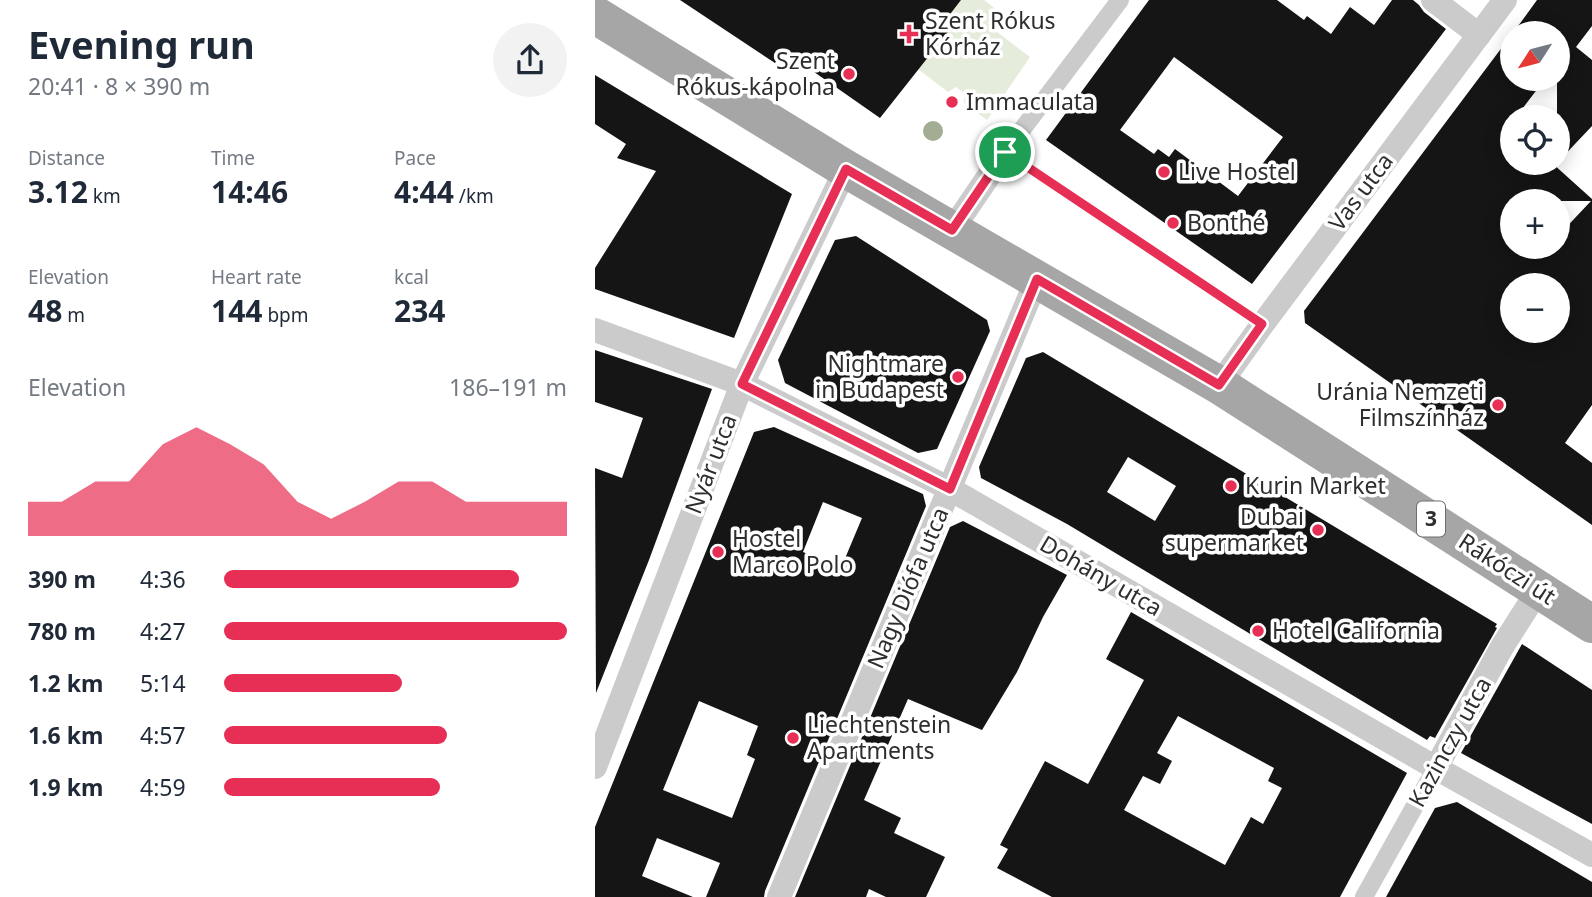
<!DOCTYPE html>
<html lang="en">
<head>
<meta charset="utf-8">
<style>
	:root { --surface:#fff; --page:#f2f2f3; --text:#1f2937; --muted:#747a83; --accent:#e72e54 }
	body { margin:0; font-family:"Noto Sans",sans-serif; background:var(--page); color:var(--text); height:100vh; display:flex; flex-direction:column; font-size:26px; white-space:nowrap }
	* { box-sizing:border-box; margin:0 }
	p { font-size:23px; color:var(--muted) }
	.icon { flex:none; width:38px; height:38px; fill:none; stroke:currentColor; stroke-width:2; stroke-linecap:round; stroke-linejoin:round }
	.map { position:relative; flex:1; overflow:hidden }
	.details { display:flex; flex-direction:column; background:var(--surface); width:595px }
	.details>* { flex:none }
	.needle { width:46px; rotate:234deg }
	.controls { position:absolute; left:905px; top:21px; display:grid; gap:14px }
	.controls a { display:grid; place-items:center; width:70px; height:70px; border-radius:50%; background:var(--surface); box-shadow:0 4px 18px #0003; font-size:35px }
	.pin { position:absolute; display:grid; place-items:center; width:60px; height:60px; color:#fff; margin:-30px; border:4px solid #fff; border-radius:50%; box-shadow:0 2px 7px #0007 }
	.round { display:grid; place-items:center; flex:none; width:74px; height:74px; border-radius:37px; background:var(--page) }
	.head { display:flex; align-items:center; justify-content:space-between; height:119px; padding:0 28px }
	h1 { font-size:38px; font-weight:700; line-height:52px }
	.stats { display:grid; grid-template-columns:repeat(3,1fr); gap:10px; height:119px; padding:7px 28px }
	.stats div { display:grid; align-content:center }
	.stats b { font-size:30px; font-weight:700 }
	.stats small { font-size:19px; font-weight:400 }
	.stats p { font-size:19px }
	.chart { height:196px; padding:14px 28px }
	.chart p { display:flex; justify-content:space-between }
	.chart svg { width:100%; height:126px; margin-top:7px; fill:var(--accent); opacity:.7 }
	ul { padding:0 28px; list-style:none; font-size:23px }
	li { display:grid; grid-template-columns:112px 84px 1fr; align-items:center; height:52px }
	li i { height:18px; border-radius:9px; background:var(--accent) }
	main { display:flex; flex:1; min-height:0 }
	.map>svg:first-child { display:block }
	.green { fill:#e6ecdb }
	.building { fill:#151515; fill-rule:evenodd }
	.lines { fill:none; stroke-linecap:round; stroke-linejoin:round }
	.service { stroke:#cbcbcb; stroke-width:12 }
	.pedestrian { stroke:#cbcbcb; stroke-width:18 }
	.minor { stroke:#cbcbcb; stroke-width:24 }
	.primary { stroke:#a6a6a6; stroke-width:38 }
	.tree { fill:#a3ad93 }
	.route-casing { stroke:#fff; stroke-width:14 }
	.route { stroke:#e72e54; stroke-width:9 }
	.poi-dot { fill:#e72e54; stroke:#fff; stroke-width:2.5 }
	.labels { text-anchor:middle; stroke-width:7; stroke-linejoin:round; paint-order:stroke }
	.shield { fill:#fff; stroke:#6d6d6d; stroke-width:2 }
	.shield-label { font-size:21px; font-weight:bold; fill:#2e2e2e }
	.poi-label { font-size:23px; fill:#2e2e2e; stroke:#fff; text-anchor:start }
	.street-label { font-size:23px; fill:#2e2e2e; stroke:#fff }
</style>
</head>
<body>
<main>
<section class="details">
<div class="head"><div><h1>Evening run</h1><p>20:41 · 8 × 390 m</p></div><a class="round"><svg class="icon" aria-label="share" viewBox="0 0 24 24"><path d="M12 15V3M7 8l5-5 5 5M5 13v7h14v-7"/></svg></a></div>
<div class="stats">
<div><p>Distance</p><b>3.12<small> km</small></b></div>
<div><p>Time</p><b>14:46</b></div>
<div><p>Pace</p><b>4:44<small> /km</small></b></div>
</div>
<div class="stats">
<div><p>Elevation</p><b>48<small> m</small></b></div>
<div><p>Heart rate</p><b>144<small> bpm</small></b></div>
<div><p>kcal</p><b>234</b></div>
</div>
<div class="chart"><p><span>Elevation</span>186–191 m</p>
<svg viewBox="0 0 160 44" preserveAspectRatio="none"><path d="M0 44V32L10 32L20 25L30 25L40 12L50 6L60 12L70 19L80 32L90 38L100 32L110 25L120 25L130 32L140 32L150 32L160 32V44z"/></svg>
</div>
<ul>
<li><b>390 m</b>4:36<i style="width:86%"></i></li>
<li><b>780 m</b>4:27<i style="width:100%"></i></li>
<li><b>1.2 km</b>5:14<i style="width:52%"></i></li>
<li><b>1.6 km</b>4:57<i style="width:65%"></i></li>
<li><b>1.9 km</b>4:59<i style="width:63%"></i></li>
</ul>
</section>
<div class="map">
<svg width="997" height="897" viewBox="0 0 997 897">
	<rect width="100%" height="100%" fill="#fff"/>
	<path class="green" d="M366,0H389L402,10L397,21L402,32L435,57L392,120L369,103L370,94L361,87L353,92L323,69L352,32L346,26Z"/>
	<g class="building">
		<path d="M85,0H366L346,26L353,32L285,118L189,51L180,63Z"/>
		<path d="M554,0H682L709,20L712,16L736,34L755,7L779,25L797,0H818L824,5L829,12L851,29L657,284L451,140ZM579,57L688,137L643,196L580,149L574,157L563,149L559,154L525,130Z"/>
		<path d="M942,0H997V26L981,47L997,60V126L962,163V33H918Z"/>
		<path d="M917,34V79H950L921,117H917V163H957L997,199V405L970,443L997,463V525L710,323L709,311ZM917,201H996L962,237V247H917ZM917,285H962V331H917Z"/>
		<path d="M0,75L197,194L139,338L0,289V268L61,171L22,158L31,144L0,124Z"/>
		<path d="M261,236L392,320L395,331L342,449L323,453L190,383L183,360L240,240Z"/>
		<path d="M0,350L117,389L54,560L1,693L0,468L27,478L48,418L0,402Z"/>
		<path d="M448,352L902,624L900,627L902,628L840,738L835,736L832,740L472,524L386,478L384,467L431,358ZM533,457L581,486L560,521L512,492Z"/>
		<path d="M179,427L328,494L331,506L170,891L169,897H111L125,863L62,838L47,876L98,897H0V827L159,432ZM228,502L267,518L246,568L208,552ZM104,701L163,726L152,755L160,759L137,818L68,790Z"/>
		<path d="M368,521L472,575L448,617L422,672L387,730L313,699L269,800L306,818L299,833L350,857L331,897H291L274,889L271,897H200L355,527Z"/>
		<path d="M536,612L812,773L745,897H457L402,868L413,849L405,845L450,761L493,784L549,680L511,659ZM583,716L679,768L673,781L687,788L668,824L656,817L630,865L529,810L548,776L565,784L577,761L562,753Z"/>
		<path d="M927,644L997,690V824L866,753Z"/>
		<path d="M862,802L997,882V897H791L840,808Z"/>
	</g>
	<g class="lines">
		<path class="service" d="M410,152L667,325"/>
		<g class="pedestrian">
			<path d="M410,152L525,0"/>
			<path d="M769,897L841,768"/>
		</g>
		<g class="minor">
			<path d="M838,0L884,35"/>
			<path d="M357,230L410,152"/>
			<path d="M0,330L147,384L355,489L841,768L997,855"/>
			<path d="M624,385L667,325L910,0"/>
			<path d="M0,767L147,384L251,169"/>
			<path d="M841,768L907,647L944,589"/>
			<path d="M184,897L442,279"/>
		</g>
		<path class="primary" d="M0,15L251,169L624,385L997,624"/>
	</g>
	<circle class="tree" cx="338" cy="131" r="10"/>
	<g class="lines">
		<g class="route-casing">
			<path id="route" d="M410,152L667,324L624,385L442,279L355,489L147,384L251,169L357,230Z"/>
		</g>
		<use href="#route" class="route"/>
	</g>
	<g class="poi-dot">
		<path d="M310.5 23.5h7v7h7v7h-7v7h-7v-7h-7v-7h7z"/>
		<circle cx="254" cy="74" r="7"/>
		<circle cx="357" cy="102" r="7"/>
		<circle cx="569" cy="172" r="7"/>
		<circle cx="578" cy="223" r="7"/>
		<circle cx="363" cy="377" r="7"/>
		<circle cx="903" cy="405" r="7"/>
		<circle cx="636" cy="486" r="7"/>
		<circle cx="723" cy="530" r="7"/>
		<circle cx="123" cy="552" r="7"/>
		<circle cx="663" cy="631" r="7"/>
		<circle cx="198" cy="738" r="7"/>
	</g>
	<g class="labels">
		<rect class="shield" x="822" y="501.5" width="28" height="35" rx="5"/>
		<g class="shield-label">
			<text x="836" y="526">3</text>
		</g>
		<g class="poi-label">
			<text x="330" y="29">Szent Rókus<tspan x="330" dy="26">Kórház</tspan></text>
			<text x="240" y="69" text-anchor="end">Szent<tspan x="240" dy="26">Rókus-kápolna</tspan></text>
			<text x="371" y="110">Immaculata</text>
			<text x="583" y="180">Live Hostel</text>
			<text x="592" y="231">Bonthé</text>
			<text x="349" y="372" text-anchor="end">Nightmare<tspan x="349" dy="26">in Budapest</tspan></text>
			<text x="889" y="400" text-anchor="end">Uránia Nemzeti<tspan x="889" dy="26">Filmszínház</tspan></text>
			<text x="650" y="494">Kurin Market</text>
			<text x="709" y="525" text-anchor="end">Dubai<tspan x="709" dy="26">supermarket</tspan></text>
			<text x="137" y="547">Hostel<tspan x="137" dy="26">Marco Polo</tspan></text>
			<text x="677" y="639">Hotel California</text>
			<text x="212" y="733">Liechtenstein<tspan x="212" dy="26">Apartments</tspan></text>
		</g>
		<g class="street-label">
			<text transform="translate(766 192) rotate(-53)" y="8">Vas utca</text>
			<text transform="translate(116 464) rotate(-69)" y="8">Nyár utca</text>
			<text transform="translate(912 569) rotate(33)" y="8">Rákóczi út</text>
			<text transform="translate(506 576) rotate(30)" y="8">Dohány utca</text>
			<text transform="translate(313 588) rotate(-67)" y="8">Nagy Diófa utca</text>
			<text transform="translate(855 742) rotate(-61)" y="8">Kazinczy utca</text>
		</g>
	</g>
</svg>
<div class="controls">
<a><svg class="needle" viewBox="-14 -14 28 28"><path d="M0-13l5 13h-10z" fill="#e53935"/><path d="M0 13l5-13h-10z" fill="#747a83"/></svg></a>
<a><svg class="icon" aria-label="locate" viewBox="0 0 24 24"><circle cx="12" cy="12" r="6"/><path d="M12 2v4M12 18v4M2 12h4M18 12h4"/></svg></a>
<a>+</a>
<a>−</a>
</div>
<div class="pin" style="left:410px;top:152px;background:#1e9e55"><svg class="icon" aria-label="arrive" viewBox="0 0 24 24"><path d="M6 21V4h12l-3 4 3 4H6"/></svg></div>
</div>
</main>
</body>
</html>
